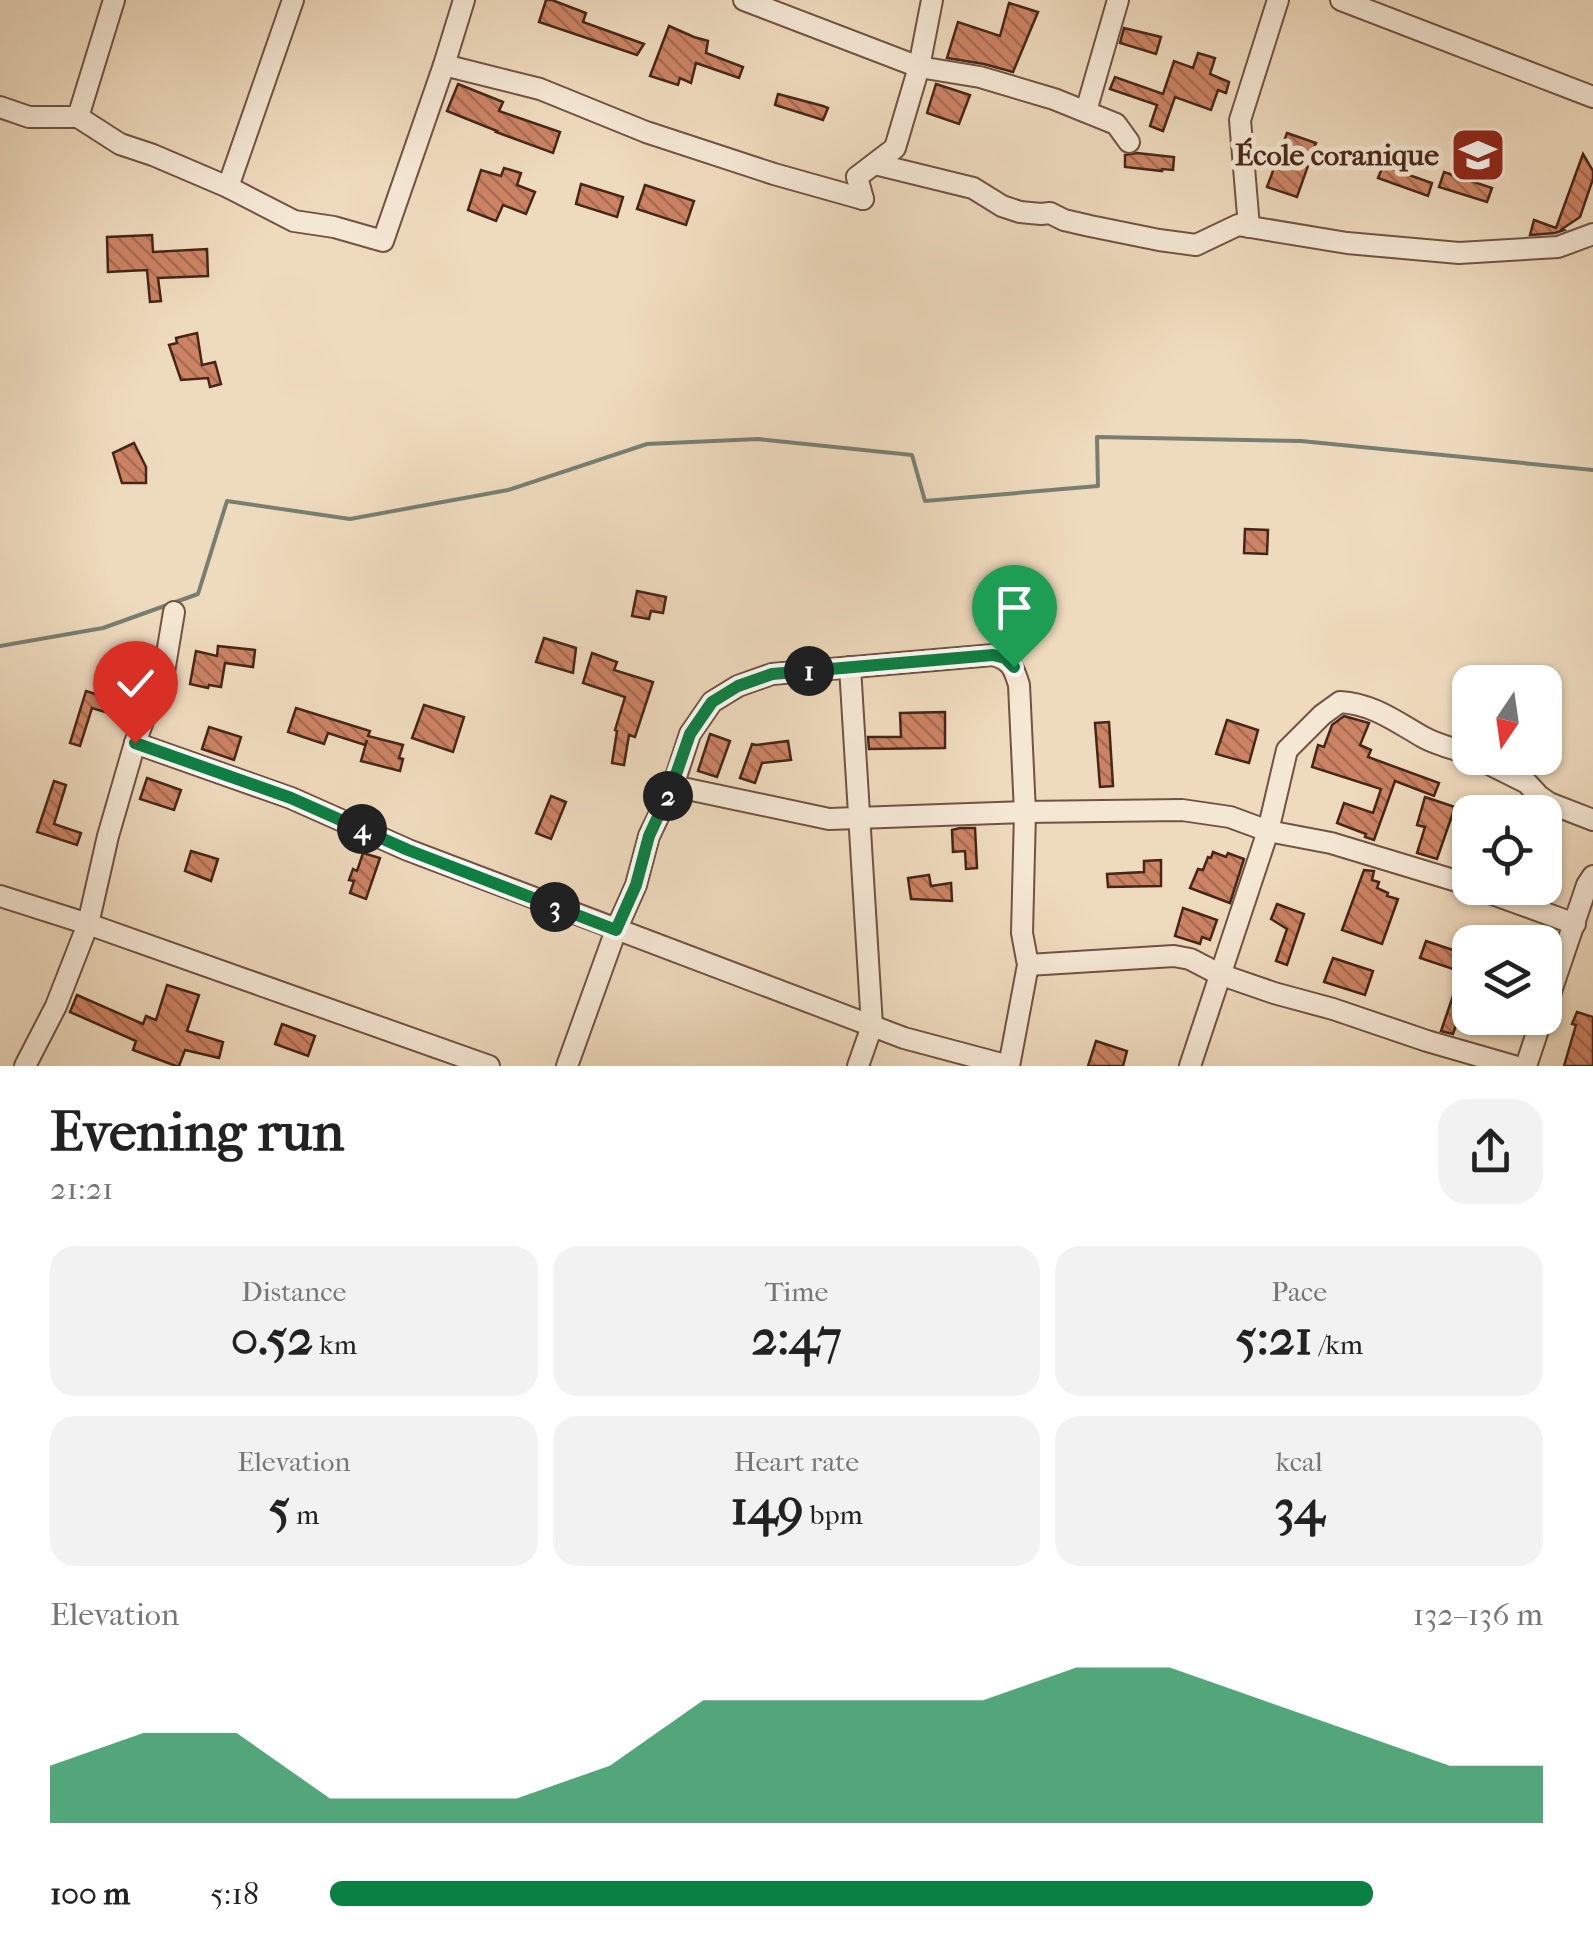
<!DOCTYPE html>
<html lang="en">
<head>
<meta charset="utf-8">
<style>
	:root { --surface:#fff; --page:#f2f2f2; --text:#222; --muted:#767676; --accent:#0b8043 }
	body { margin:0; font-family:"IM FELL French Canon",serif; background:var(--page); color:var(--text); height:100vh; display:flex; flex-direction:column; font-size:38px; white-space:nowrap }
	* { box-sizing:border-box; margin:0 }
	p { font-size:32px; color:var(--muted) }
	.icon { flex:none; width:55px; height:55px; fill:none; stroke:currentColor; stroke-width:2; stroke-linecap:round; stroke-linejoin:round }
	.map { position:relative; height:1066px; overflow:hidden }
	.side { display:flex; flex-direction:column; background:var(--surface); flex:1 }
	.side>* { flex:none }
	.needle { width:65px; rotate:193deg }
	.tools { position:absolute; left:1452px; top:665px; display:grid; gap:20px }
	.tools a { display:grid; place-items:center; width:110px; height:110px; border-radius:20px; background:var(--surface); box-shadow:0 2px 8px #0004; font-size:50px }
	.pin { position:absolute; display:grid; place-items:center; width:85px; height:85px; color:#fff; margin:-102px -42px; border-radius:50% 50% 50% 0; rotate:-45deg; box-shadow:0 0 10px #0007 }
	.pin .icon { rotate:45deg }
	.km { position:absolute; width:50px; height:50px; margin:-25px; border-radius:50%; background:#222; color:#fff; font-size:28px; line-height:50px; text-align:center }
	.round { display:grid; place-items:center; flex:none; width:105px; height:105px; border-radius:30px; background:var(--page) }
	.overview { display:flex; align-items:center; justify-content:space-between; height:170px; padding:0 50px }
	h1 { font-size:55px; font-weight:700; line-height:75px }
	.metrics { display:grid; grid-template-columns:repeat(3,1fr); gap:15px; height:170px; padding:10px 50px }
	.metrics div { display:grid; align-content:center; border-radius:25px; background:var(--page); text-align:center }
	.metrics b { font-size:50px; font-weight:700 }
	.metrics small { font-size:28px; font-weight:400 }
	.metrics p { font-size:28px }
	.chart { height:280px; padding:20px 50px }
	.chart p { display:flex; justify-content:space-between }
	.chart svg { width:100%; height:180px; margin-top:10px; fill:var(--accent); opacity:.7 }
	ul { padding:0 50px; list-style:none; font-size:32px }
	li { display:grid; grid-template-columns:160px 120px 1fr; align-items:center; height:75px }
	li i { height:25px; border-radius:12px; background:var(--accent) }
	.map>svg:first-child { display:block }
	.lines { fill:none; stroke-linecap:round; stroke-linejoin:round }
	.stream { stroke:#787f71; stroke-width:4 }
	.building { fill:url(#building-back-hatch); stroke:#462618; stroke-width:2.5 }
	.minor-casing { stroke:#705341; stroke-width:24 }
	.minor { stroke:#f4e7d4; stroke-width:20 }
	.route-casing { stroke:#fff; stroke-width:20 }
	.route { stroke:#0b8043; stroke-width:12 }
	.labels { text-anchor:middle; stroke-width:10; stroke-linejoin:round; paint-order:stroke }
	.poi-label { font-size:30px; font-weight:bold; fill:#462618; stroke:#f4e7d4; text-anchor:end }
</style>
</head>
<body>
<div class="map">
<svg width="1593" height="1066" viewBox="0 0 1593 1066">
	<defs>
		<pattern id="building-back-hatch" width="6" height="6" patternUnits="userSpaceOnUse" patternTransform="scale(2.5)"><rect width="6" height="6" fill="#cb8363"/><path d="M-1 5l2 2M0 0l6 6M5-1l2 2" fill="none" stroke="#a76b51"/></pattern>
	</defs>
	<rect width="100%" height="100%" fill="#eedabd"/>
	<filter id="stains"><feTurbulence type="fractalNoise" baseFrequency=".002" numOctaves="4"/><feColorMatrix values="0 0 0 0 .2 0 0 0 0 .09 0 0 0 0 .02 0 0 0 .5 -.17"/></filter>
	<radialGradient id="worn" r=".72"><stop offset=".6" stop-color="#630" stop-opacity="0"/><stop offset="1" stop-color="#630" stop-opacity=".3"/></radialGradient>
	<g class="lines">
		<path class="stream" d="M0,646L103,628L198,594L227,501L350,519L508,490L647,444L758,439L912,455L925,501L1098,486L1097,437L1301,441L1593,470"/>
	</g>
	<g class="building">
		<path d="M546,0H552L586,13L583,22L644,44L637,55L539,22Z"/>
		<path d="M1009,3L1038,12L1013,72L984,64L947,58L958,22L1000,36Z"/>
		<path d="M669,26L694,37L708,41L706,53L743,67L739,78L696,63L691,83L680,78L678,85L650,76Z"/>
		<path d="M1124,28L1161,37L1156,54L1120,43Z"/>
		<path d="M1198,53L1215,58L1210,74L1229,82L1226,93L1218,90L1211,110L1175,97L1163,131L1150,126L1157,105L1110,89L1115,77L1163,94L1174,61L1193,68Z"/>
		<path d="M458,84L503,102L499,111L560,132L553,153L496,132L497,131L447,111Z"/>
		<path d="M936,84L970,95L959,124L927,113Z"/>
		<path d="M778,94L823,106L828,108L823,120L775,105Z"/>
		<path d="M1287,133L1316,143L1297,197L1267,187Z"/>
		<path d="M1137,153L1174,157L1173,170L1162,169V171L1125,167V155Z"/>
		<path d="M1583,154L1593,171V179L1580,217L1562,229L1564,230L1555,233L1530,235L1534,220L1556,228Z"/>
		<path d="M1383,166L1432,183L1428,196L1378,178Z"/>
		<path d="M504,168L521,173L517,185L535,192L526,214L503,205L496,221L468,210L481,170L501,176Z"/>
		<path d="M1444,172L1492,188L1487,202L1439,187Z"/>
		<path d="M581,184L623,197L617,217L576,204Z"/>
		<path d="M645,185L694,201L686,225L637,209Z"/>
		<path d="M152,235L153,252L207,249L208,276L158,278L161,301L150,302L147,270L108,272L107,237Z"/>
		<path d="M197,333L202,365L215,362L221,384L210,387L208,378L181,380L169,345L177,343L176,338Z"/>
		<path d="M134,443L146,467V483H122L113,453Z"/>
		<path d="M1245,529L1268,530L1267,554L1244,553Z"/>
		<path d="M637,591L666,597L663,613L651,611L649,619L632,616Z"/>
		<path d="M544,638L576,648L573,673L536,662Z"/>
		<path d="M218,646L255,650L253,667L225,663L221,687L209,685L208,688L190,684L196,651L217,656Z"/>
		<path d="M592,653L617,662L614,670L653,682L635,737L629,735L624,765L612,763L617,731L615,730L625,697L583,683Z"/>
		<path d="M86,691L129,705L125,718L92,708L80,746L70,743Z"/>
		<path d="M424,705L464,717L453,752L412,738Z"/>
		<path d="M296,708L370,731L368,736L403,745L399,758L403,759L400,771L361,761L367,740L365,745L328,733L324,744L288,732Z"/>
		<path d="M945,712V748L869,749L868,737H901L900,713Z"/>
		<path d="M1344,716L1369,723L1360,745L1371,750L1368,757L1439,783L1434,796L1395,781L1374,840L1365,837L1366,834L1337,823L1344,803L1373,813L1381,789L1312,767L1318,745L1324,747L1332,725Z"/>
		<path d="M1227,720L1258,730L1249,763L1216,754Z"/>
		<path d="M1109,722L1113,786L1100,787L1095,723Z"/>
		<path d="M209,727L241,737L234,760L202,749Z"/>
		<path d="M710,734L730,741L717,777L698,771Z"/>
		<path d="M788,741L791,760L762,763L755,783L740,778L752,744L756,745Z"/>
		<path d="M147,778L181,790L174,810L140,799Z"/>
		<path d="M54,781L66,785L54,824L81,833L77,845L37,832Z"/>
		<path d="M551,796L566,802L551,839L536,833Z"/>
		<path d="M1425,797L1455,807L1437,859L1417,853L1425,827L1417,825Z"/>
		<path d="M960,828H975L977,868L966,869L965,851L953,852L952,830Z"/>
		<path d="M191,851L218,859L211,881L185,871Z"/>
		<path d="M1213,852L1226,857L1228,853L1244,859L1230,903L1190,888L1198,869L1203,870L1208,857L1211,858Z"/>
		<path d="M363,853L380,858L366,899L350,893L354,881L349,880L353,869L357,871Z"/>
		<path d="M1161,860V886L1108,887L1107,874L1144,872V861Z"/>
		<path d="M1364,870L1374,871L1372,880L1379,882L1377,888L1388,893L1387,896L1398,899L1382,944L1342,930Z"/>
		<path d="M929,875L931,886L951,883L952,901L911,899L908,878Z"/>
		<path d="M1277,904L1304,914L1287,965L1276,961L1287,929L1271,919Z"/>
		<path d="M1183,908L1217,920L1210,940L1202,937L1200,944L1175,936Z"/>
		<path d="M1426,941L1468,955L1462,972L1420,958Z"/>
		<path d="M1333,958L1373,971L1365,995L1324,982Z"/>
		<path d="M167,985L199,995L187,1031L223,1042L219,1058L185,1050L179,1066H176L133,1050L136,1041L70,1012L77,995L143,1024L146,1016L156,1020Z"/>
		<path d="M1455,990L1467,994L1453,1034L1441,1031Z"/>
		<path d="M1577,1012L1593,1017V1066H1564L1576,1025L1572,1024Z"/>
		<path d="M282,1024L315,1036L308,1056L275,1044Z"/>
		<path d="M1096,1041L1127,1051L1123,1066H1088Z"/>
	</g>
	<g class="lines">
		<g class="minor-casing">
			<g id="minor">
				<path d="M744,0L919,67L980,77L1054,99L1116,124L1129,142"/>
				<path d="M1341,0L1593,97"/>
				<path d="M444,65L540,89L646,132L774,174L863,199"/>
				<path d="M0,107L29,117H78L120,144L153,155L228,187L294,221L334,227L383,241L444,65L464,0"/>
				<path d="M1086,111L1118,0"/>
				<path d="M78,117L114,0"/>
				<path d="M875,164L973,188L1002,206L1020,212L1041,214L1050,213L1064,220L1090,226L1159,240L1196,245L1238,225L1347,243L1459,253L1558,247L1593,234"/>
				<path d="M228,187L293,0"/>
				<path d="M863,199L857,177L895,148L919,67L932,0"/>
				<path d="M1249,227L1240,120L1278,0"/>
				<path d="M850,667L872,1026L858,1066"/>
				<path d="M135,743L291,798L408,850L904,1038L1009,1066"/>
				<path d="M1477,758L1527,783L1539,796L1549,803L1593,820"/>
				<path d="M673,786L829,819L1025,812L1182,810L1230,817L1268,831L1331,843L1470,885"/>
				<path d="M1476,888L1575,924"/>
				<path d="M0,896L88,924L489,1066"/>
				<path d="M1028,965L1174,956L1190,959L1219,974L1274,993L1333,1009L1427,1041L1514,1066"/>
				<path d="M1545,1009L1587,885L1593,876"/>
				<path d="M25,1066L56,1006L88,924L108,836L135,743L146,713L163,678L174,612"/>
				<path d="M567,1066L616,930L636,885L649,836L673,786L690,734L712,702L738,686L772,674L993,655C1011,660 1014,668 1019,685L1025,812L1022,933L1028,965L1009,1066"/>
				<path d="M1190,1066L1268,831L1287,750L1322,715L1340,702C1373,704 1395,721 1423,737C1437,745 1455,749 1470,754"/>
				<path d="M1526,1066L1542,1018"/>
			</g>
		</g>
		<use href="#minor" class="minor"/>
	</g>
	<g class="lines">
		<g class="route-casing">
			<path id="route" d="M135,743L291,798L408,850L616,930L636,885L649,836L672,786L690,734L712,702L738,686L772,674L993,655L1005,658L1014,667"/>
		</g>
		<use href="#route" class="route"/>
	</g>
	<defs>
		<g id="school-square" transform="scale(2.875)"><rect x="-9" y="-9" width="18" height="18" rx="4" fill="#8f2418" stroke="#f4e7d4"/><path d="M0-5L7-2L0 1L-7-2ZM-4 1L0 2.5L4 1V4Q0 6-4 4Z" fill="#fff"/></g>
	</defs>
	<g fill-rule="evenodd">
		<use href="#school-square" x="1478" y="155"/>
	</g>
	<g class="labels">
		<g class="poi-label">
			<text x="1439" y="165">École coranique</text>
		</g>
	</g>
	<rect width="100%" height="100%" filter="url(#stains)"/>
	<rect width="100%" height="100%" fill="url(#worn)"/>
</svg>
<div class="tools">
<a><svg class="needle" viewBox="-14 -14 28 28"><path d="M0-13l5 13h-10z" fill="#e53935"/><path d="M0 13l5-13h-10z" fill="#767676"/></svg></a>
<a><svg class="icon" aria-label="locate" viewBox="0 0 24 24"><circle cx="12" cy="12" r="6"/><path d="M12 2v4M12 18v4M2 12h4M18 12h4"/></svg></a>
<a><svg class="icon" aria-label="layers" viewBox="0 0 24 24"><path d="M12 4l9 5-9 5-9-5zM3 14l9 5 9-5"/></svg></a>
</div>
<div class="pin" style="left:1014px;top:667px;background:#1e9e55"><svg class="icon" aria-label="arrive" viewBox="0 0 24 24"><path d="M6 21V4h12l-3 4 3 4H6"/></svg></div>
<div class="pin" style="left:135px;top:743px;background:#d93025"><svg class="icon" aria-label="check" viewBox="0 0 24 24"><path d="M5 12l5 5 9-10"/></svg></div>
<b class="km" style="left:809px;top:671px">1</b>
<b class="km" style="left:668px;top:796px">2</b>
<b class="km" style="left:555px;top:907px">3</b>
<b class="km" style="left:362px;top:829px">4</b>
</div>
<section class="side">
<div class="overview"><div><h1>Evening run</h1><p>21:21</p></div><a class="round"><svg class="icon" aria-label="share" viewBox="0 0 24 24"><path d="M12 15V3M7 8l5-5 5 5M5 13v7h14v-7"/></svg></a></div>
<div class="metrics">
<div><p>Distance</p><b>0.52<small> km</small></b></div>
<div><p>Time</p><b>2:47</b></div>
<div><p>Pace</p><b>5:21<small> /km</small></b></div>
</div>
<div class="metrics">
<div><p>Elevation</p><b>5<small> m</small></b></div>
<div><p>Heart rate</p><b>149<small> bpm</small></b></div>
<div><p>kcal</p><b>34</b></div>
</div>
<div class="chart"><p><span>Elevation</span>132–136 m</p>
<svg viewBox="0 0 160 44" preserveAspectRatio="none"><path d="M0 44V30L10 22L20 22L30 38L40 38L50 38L60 30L70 14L80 14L90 14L100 14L110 6L120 6L130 14L140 22L150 30L160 30V44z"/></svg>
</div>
<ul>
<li><b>100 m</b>5:18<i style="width:86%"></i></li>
</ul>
</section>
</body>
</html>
